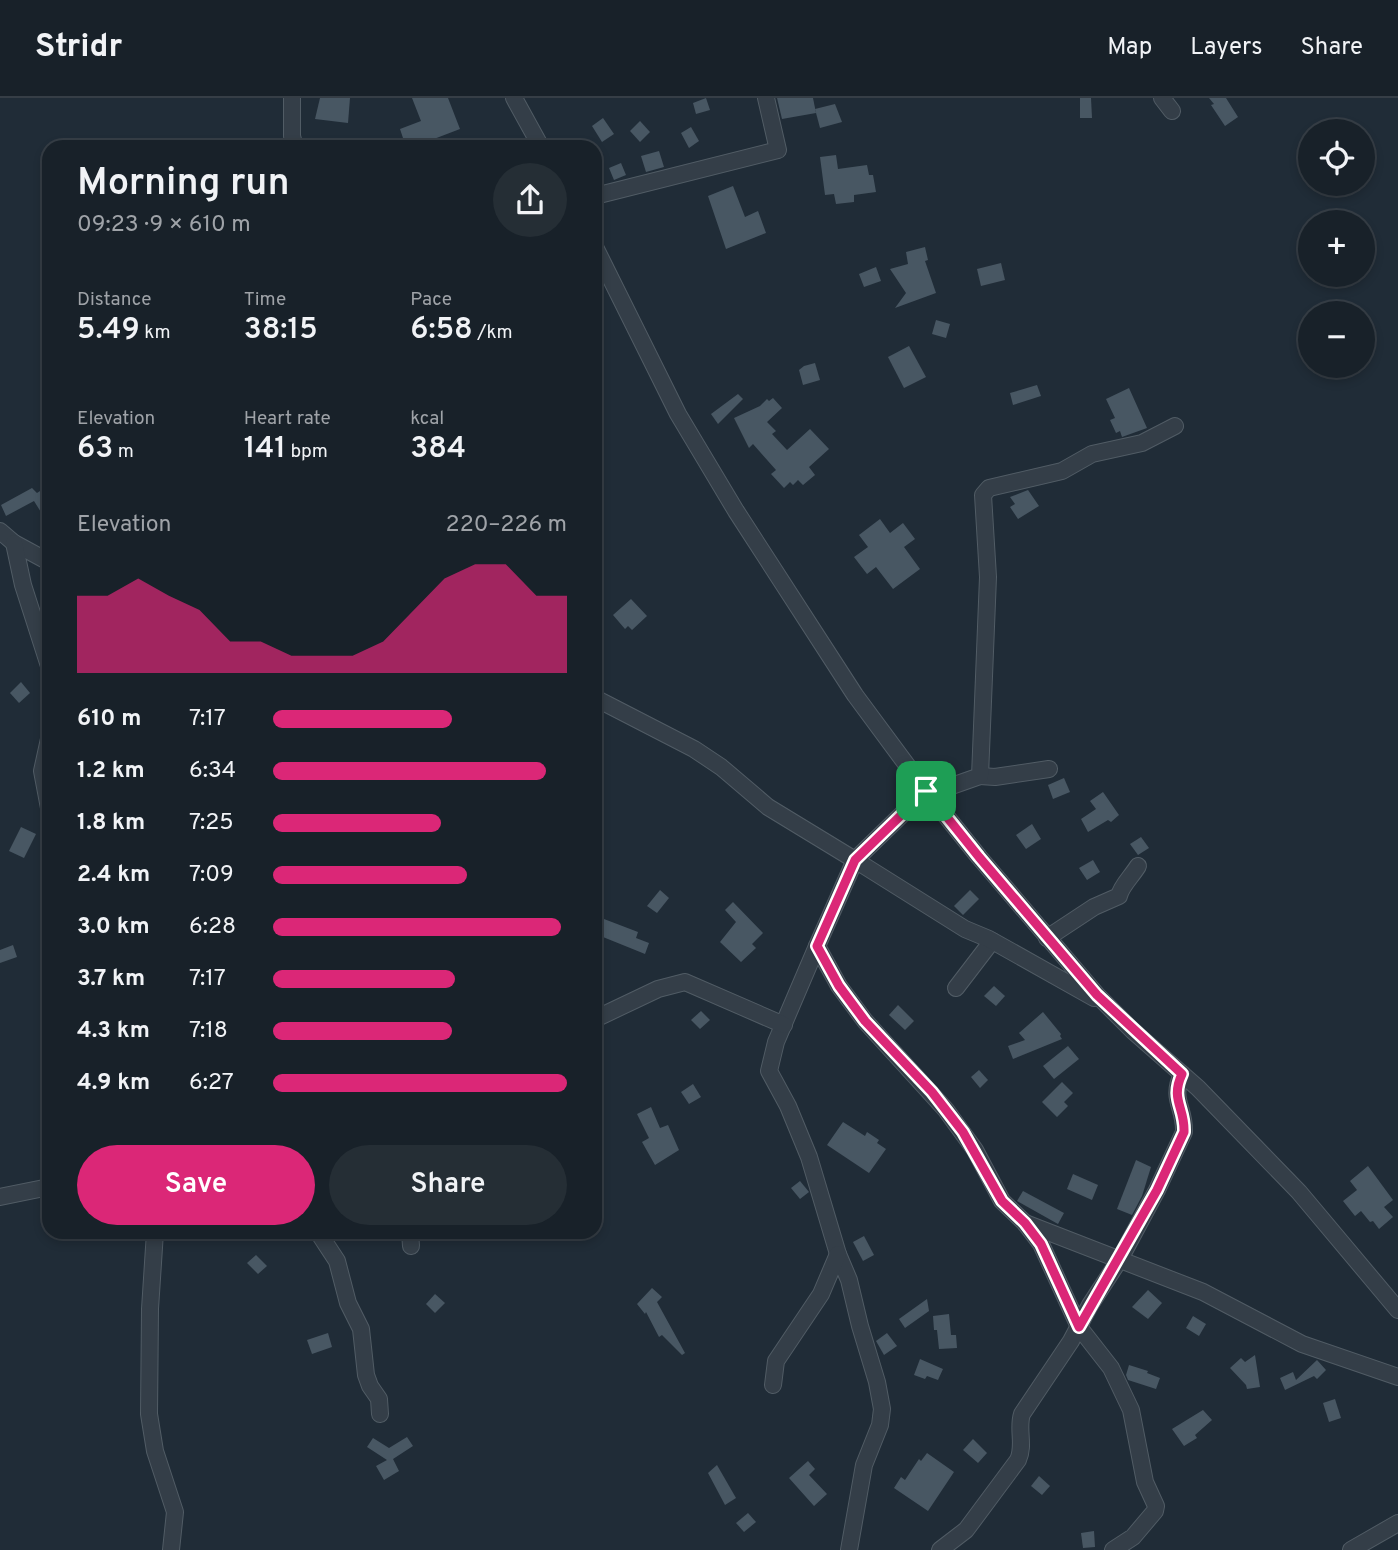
<!DOCTYPE html>
<html lang="en">
<head>
<meta charset="utf-8">
<style>
	:root { --surface:#182129; --page:#252e35; --text:#f1f3f6; --muted:#9fa3a8; --line:#363e46; --accent:#db2777 }
	body { margin:0; font-family:Overpass,sans-serif; background:var(--page); color:var(--text); height:100vh; display:flex; flex-direction:column; font-size:26px; white-space:nowrap }
	* { box-sizing:border-box; margin:0 }
	p { font-size:23px; color:var(--muted) }
	.icon { flex:none; width:38px; height:38px; fill:none; stroke:currentColor; stroke-width:2; stroke-linecap:round; stroke-linejoin:round }
	.map { position:relative; flex:1; overflow:hidden }
	.side { position:absolute; left:42px; top:42px; width:560px; height:1099px; display:flex; flex-direction:column; background:var(--surface); border-radius:21px; box-shadow:0 4px 10px #0003,0 0 0 2px var(--line) }
	.side>* { flex:none }
	.fabs { position:absolute; left:1298px; top:21px; display:grid; gap:14px }
	.fabs a { display:grid; place-items:center; width:77px; height:77px; border-radius:50%; background:var(--surface); box-shadow:0 4px 10px #0003,0 0 0 2px var(--line); font-size:35px }
	.pin { position:absolute; display:grid; place-items:center; width:60px; height:60px; color:#fff; margin:-30px; border-radius:14px; box-shadow:0 4px 10px #0006 }
	.round { display:grid; place-items:center; flex:none; width:74px; height:74px; border-radius:37px; background:var(--page) }
	.overview { display:flex; align-items:center; justify-content:space-between; height:119px; padding:0 35px }
	h1 { font-size:38px; font-weight:600; line-height:52px }
	.metrics { display:grid; grid-template-columns:repeat(3,1fr); gap:10px; height:119px; padding:7px 35px }
	.metrics div { display:grid; align-content:center }
	.metrics b { font-size:30px; font-weight:600 }
	.metrics small { font-size:19px; font-weight:400 }
	.metrics p { font-size:19px }
	.chart { height:196px; padding:14px 35px }
	.chart p { display:flex; justify-content:space-between }
	.chart svg { width:100%; height:126px; margin-top:7px; fill:var(--accent); opacity:.7 }
	.button { display:flex; gap:14px; margin-top:auto; padding:14px 35px }
	.button a { flex:1; height:80px; border-radius:42px; background:var(--accent); color:#fff; font-size:28px; font-weight:600; line-height:80px; text-align:center }
	.button a+a { background:var(--page); color:var(--text) }
	ul { padding:0 35px; list-style:none; font-size:23px }
	li { display:grid; grid-template-columns:112px 84px 1fr; align-items:center; height:52px }
	li i { height:18px; border-radius:9px; background:var(--accent) }
	header { display:flex; align-items:center; gap:42px; box-sizing:border-box; height:98px; padding:0 35px; background:var(--surface); border-bottom:2px solid var(--line) }
	header strong { font-size:33px }
	nav { display:flex; gap:38px; margin-inline-start:auto; font-size:24px }
	.map>svg:first-child { display:block }
	.building { fill:#485763 }
	.lines { fill:none; stroke-linecap:round; stroke-linejoin:round }
	.minor-casing { stroke:#515c65; stroke-width:18 }
	.minor { stroke:#343e48; stroke-width:16 }
	.route-casing { stroke:#fff; stroke-width:14 }
	.route { stroke:#db2777; stroke-width:9 }
</style>
</head>
<body>
<header>
<strong>Stridr</strong>
<nav><a>Map</a><a>Layers</a><a>Share</a></nav>
</header>
<div class="map">
<svg width="1398" height="1452" viewBox="0 0 1398 1452">
	<rect width="100%" height="100%" fill="#202c37"/>
	<g class="building">
		<path d="M320,0H350L348,25L315,21Z"/>
		<path d="M412,0H448L460,31L413,49H406L400,31L421,23Z"/>
		<path d="M706,0L710,12L696,16L693,5Z"/>
		<path d="M777,0H813L816,15L782,21Z"/>
		<path d="M1080,0H1091L1092,20H1080Z"/>
		<path d="M1209,0H1226L1238,19L1225,28L1211,7L1214,6Z"/>
		<path d="M835,6L842,24L820,30L815,11Z"/>
		<path d="M603,20L614,36L602,44L592,28Z"/>
		<path d="M640,23L650,34L640,44L630,33Z"/>
		<path d="M691,29L699,43L689,50L681,35Z"/>
		<path d="M659,53L664,69L646,74L641,58Z"/>
		<path d="M836,57L838,71L867,67L869,77H873L876,94L854,97V104L836,106L834,96L825,97L820,59Z"/>
		<path d="M621,65L626,77L614,82L609,70Z"/>
		<path d="M733,88L745,119L758,113L766,135L726,151L708,98Z"/>
		<path d="M925,149L928,162L925,163L936,195L895,210L906,195L890,171L908,166L906,154Z"/>
		<path d="M1001,165L1005,182L981,188L977,171Z"/>
		<path d="M876,169L881,183L864,189L859,176Z"/>
		<path d="M936,222L950,226L946,240L932,236Z"/>
		<path d="M909,248L926,279L904,290L888,259Z"/>
		<path d="M815,265L820,282L803,287L799,272L804,268Z"/>
		<path d="M1037,287L1041,298L1013,307L1010,295Z"/>
		<path d="M1129,290L1147,330L1122,339L1120,333L1116,335L1110,322L1115,320L1106,301Z"/>
		<path d="M738,296L743,301L718,326L711,316Z"/>
		<path d="M773,300L782,310L767,324L776,333L772,336L787,352L810,331L829,351L809,369L815,377L803,387L798,382L793,387L790,384L784,390L771,376L776,372L753,346L749,350L734,320L760,308L767,301L769,303Z"/>
		<path d="M49,387V427L34,403L6,418L1,407L32,390L37,395Z"/>
		<path d="M1028,392L1039,408L1018,421L1010,409L1015,406L1010,399Z"/>
		<path d="M880,421L890,435L903,425L915,441L904,449L920,471L893,491L876,469L867,476L854,459L868,449L859,437Z"/>
		<path d="M631,501L647,518L632,532L628,528L625,531L613,517Z"/>
		<path d="M21,584L30,595L19,605L10,595Z"/>
		<path d="M1064,680L1070,694L1053,701L1048,687Z"/>
		<path d="M1103,694L1119,717L1111,724L1108,722L1088,734L1081,721L1096,711L1090,703Z"/>
		<path d="M1032,726L1041,741L1026,751L1016,737Z"/>
		<path d="M21,729L36,736L24,760L9,753Z"/>
		<path d="M1141,739L1149,750L1138,757L1130,746Z"/>
		<path d="M1093,762L1100,774L1087,782L1079,770Z"/>
		<path d="M660,792L669,800L657,815L647,808Z"/>
		<path d="M970,792L979,801L963,817L954,808Z"/>
		<path d="M733,804L763,835L752,846L756,850L741,864L720,844L736,824L725,812Z"/>
		<path d="M604,821L638,834L636,840L649,845L645,856L598,837Z"/>
		<path d="M13,847L17,859L0,865V852Z"/>
		<path d="M994,888L1005,898L996,908L984,898Z"/>
		<path d="M898,907L914,923L905,932L889,917Z"/>
		<path d="M701,913L710,922L700,931L691,922Z"/>
		<path d="M1043,914L1061,936L1060,938L1062,941L1013,961L1008,948L1025,942L1019,935Z"/>
		<path d="M1068,948L1079,961L1054,981L1043,968Z"/>
		<path d="M979,972L988,982L980,990L971,979Z"/>
		<path d="M1062,984L1073,995L1064,1004L1068,1008L1057,1019L1042,1004Z"/>
		<path d="M693,986L701,999L689,1006L681,994Z"/>
		<path d="M651,1009L660,1030L668,1027L679,1052L655,1067L642,1044L649,1040L637,1016Z"/>
		<path d="M843,1024L865,1038L867,1034L879,1042L877,1045L886,1051L869,1075L827,1047Z"/>
		<path d="M1136,1062L1151,1069L1142,1098L1132,1117L1117,1111Z"/>
		<path d="M1368,1068L1393,1102L1384,1109L1393,1119L1379,1131L1373,1123L1370,1124L1361,1113L1355,1118L1343,1103L1357,1092L1350,1083Z"/>
		<path d="M1073,1076L1098,1087L1092,1102L1067,1091Z"/>
		<path d="M800,1083L809,1094L800,1101L791,1090Z"/>
		<path d="M1023,1093L1064,1115L1058,1126L1017,1103Z"/>
		<path d="M864,1138L874,1157L863,1163L853,1144Z"/>
		<path d="M256,1157L267,1168L258,1176L247,1165Z"/>
		<path d="M652,1190L662,1199L657,1204L685,1255L682,1257L662,1237L659,1239L646,1214L645,1216L637,1206Z"/>
		<path d="M1148,1192L1162,1205L1148,1221L1132,1209Z"/>
		<path d="M435,1196L445,1205L435,1215L426,1206Z"/>
		<path d="M927,1201L929,1213L905,1230L899,1221Z"/>
		<path d="M949,1216L951,1237H956L957,1250L939,1251L937,1232H934L933,1218Z"/>
		<path d="M1193,1218L1206,1226L1199,1238L1186,1230Z"/>
		<path d="M328,1235L332,1249L312,1256L307,1242Z"/>
		<path d="M887,1235L897,1248L884,1257L876,1243Z"/>
		<path d="M1255,1257L1260,1289L1247,1291L1246,1287L1230,1270L1241,1260L1245,1264Z"/>
		<path d="M920,1261L943,1271L938,1282L927,1278L925,1281L914,1277Z"/>
		<path d="M1317,1262L1326,1272L1317,1281L1314,1278L1285,1292L1280,1280L1293,1274L1296,1282Z"/>
		<path d="M1129,1267L1148,1273L1147,1275L1160,1280L1156,1291L1128,1282L1126,1277Z"/>
		<path d="M1335,1301L1341,1320L1329,1324L1323,1305Z"/>
		<path d="M1203,1312L1212,1322L1195,1337L1197,1340L1184,1348L1172,1331Z"/>
		<path d="M407,1339L413,1348L393,1361L399,1373L384,1382L376,1368L387,1362L367,1349L373,1340L389,1350Z"/>
		<path d="M973,1341L987,1355L978,1365L963,1352Z"/>
		<path d="M927,1355L954,1374L928,1413L894,1390L901,1379L905,1382L919,1361L921,1363Z"/>
		<path d="M808,1363L815,1371L809,1377L827,1396L814,1408L789,1380Z"/>
		<path d="M717,1367L736,1400L725,1407L708,1375Z"/>
		<path d="M1039,1378L1050,1388L1042,1397L1031,1388Z"/>
		<path d="M748,1415L756,1424L744,1434L736,1425Z"/>
		<path d="M1094,1433L1095,1449L1083,1450L1081,1435Z"/>
	</g>
	<g class="lines">
		<g class="minor-casing">
			<g id="minor">
				<path d="M292,0V38L295,49"/>
				<path d="M514,0L541,49"/>
				<path d="M1162,0L1172,13"/>
				<path d="M595,98L778,52L766,0"/>
				<path d="M595,149L678,316L736,413L855,597L926,693L979,759L1097,897L1133,933L1198,990L1299,1094L1398,1212"/>
				<path d="M0,433L14,445L49,464"/>
				<path d="M14,445L23,487L49,568"/>
				<path d="M595,600L694,651L721,669L768,709L855,762L926,693"/>
				<path d="M49,641L42,673L49,710"/>
				<path d="M980,678L995,679L1049,671"/>
				<path d="M929,696L980,678L988,479L983,397L989,390L1062,373L1092,356L1142,345L1175,328"/>
				<path d="M1047,840L1094,809L1119,798C1121,788 1132,778 1138,768"/>
				<path d="M817,848L776,944L769,973L788,1008L809,1059L838,1156L849,1182L860,1228L877,1284L882,1311L880,1327L864,1367L849,1452"/>
				<path d="M956,890L992,843"/>
				<path d="M1094,900L989,841L965,831L855,762L817,848L839,888L865,923L946,1012L975,1052L1002,1103L1025,1125L1041,1146L1079,1229L1111,1270L1131,1312L1145,1384L1156,1408L1155,1413L1133,1439L1113,1452"/>
				<path d="M595,921L658,891L685,884L784,927"/>
				<path d="M0,1099L49,1089"/>
				<path d="M1025,1125L1203,1194L1302,1246L1398,1279"/>
				<path d="M155,1134L150,1211L149,1316L155,1353L175,1414L171,1452"/>
				<path d="M318,1134L337,1163L348,1205L361,1231L366,1277L370,1288L379,1301L380,1316"/>
				<path d="M410,1134L411,1148"/>
				<path d="M773,1287L776,1263L821,1196L838,1156"/>
				<path d="M940,1452L966,1432L1018,1362C1025,1347 1017,1331 1022,1316L1071,1243L1090,1207L1120,1161L1157,1092L1184,1034C1185,1009 1170,1002 1182,976"/>
				<path d="M1351,1452L1398,1425"/>
			</g>
		</g>
		<use href="#minor" class="minor"/>
	</g>
	<g class="lines">
		<g class="route-casing">
			<path id="route" d="M926,693L979,759L1097,897L1182,976C1170,1002 1185,1009 1184,1034L1157,1092L1079,1229L1041,1146L1025,1125L1002,1103L963,1034L932,994L865,923L839,888L817,848L855,762Z"/>
		</g>
		<use href="#route" class="route"/>
	</g>
</svg>
<div class="fabs">
<a><svg class="icon" aria-label="locate" viewBox="0 0 24 24"><circle cx="12" cy="12" r="6"/><path d="M12 2v4M12 18v4M2 12h4M18 12h4"/></svg></a>
<a>+</a>
<a>−</a>
</div>
<div class="pin" style="left:926px;top:693px;background:#1e9e55"><svg class="icon" aria-label="arrive" viewBox="0 0 24 24"><path d="M6 21V4h12l-3 4 3 4H6"/></svg></div>
<section class="side">
<div class="overview"><div><h1>Morning run</h1><p>09:23 · 9 × 610 m</p></div><a class="round"><svg class="icon" aria-label="share" viewBox="0 0 24 24"><path d="M12 15V3M7 8l5-5 5 5M5 13v7h14v-7"/></svg></a></div>
<div class="metrics">
<div><p>Distance</p><b>5.49<small> km</small></b></div>
<div><p>Time</p><b>38:15</b></div>
<div><p>Pace</p><b>6:58<small> /km</small></b></div>
</div>
<div class="metrics">
<div><p>Elevation</p><b>63<small> m</small></b></div>
<div><p>Heart rate</p><b>141<small> bpm</small></b></div>
<div><p>kcal</p><b>384</b></div>
</div>
<div class="chart"><p><span>Elevation</span>220–226 m</p>
<svg viewBox="0 0 160 44" preserveAspectRatio="none"><path d="M0 44V17L10 17L20 11L30 17L40 22L50 33L60 33L70 38L80 38L90 38L100 33L110 22L120 11L130 6L140 6L150 17L160 17V44z"/></svg>
</div>
<ul>
<li><b>610 m</b>7:17<i style="width:61%"></i></li>
<li><b>1.2 km</b>6:34<i style="width:93%"></i></li>
<li><b>1.8 km</b>7:25<i style="width:57%"></i></li>
<li><b>2.4 km</b>7:09<i style="width:66%"></i></li>
<li><b>3.0 km</b>6:28<i style="width:98%"></i></li>
<li><b>3.7 km</b>7:17<i style="width:62%"></i></li>
<li><b>4.3 km</b>7:18<i style="width:61%"></i></li>
<li><b>4.9 km</b>6:27<i style="width:100%"></i></li>
</ul>
<div class="button"><a>Save</a><a>Share</a></div>
</section>
</div>
</body>
</html>
